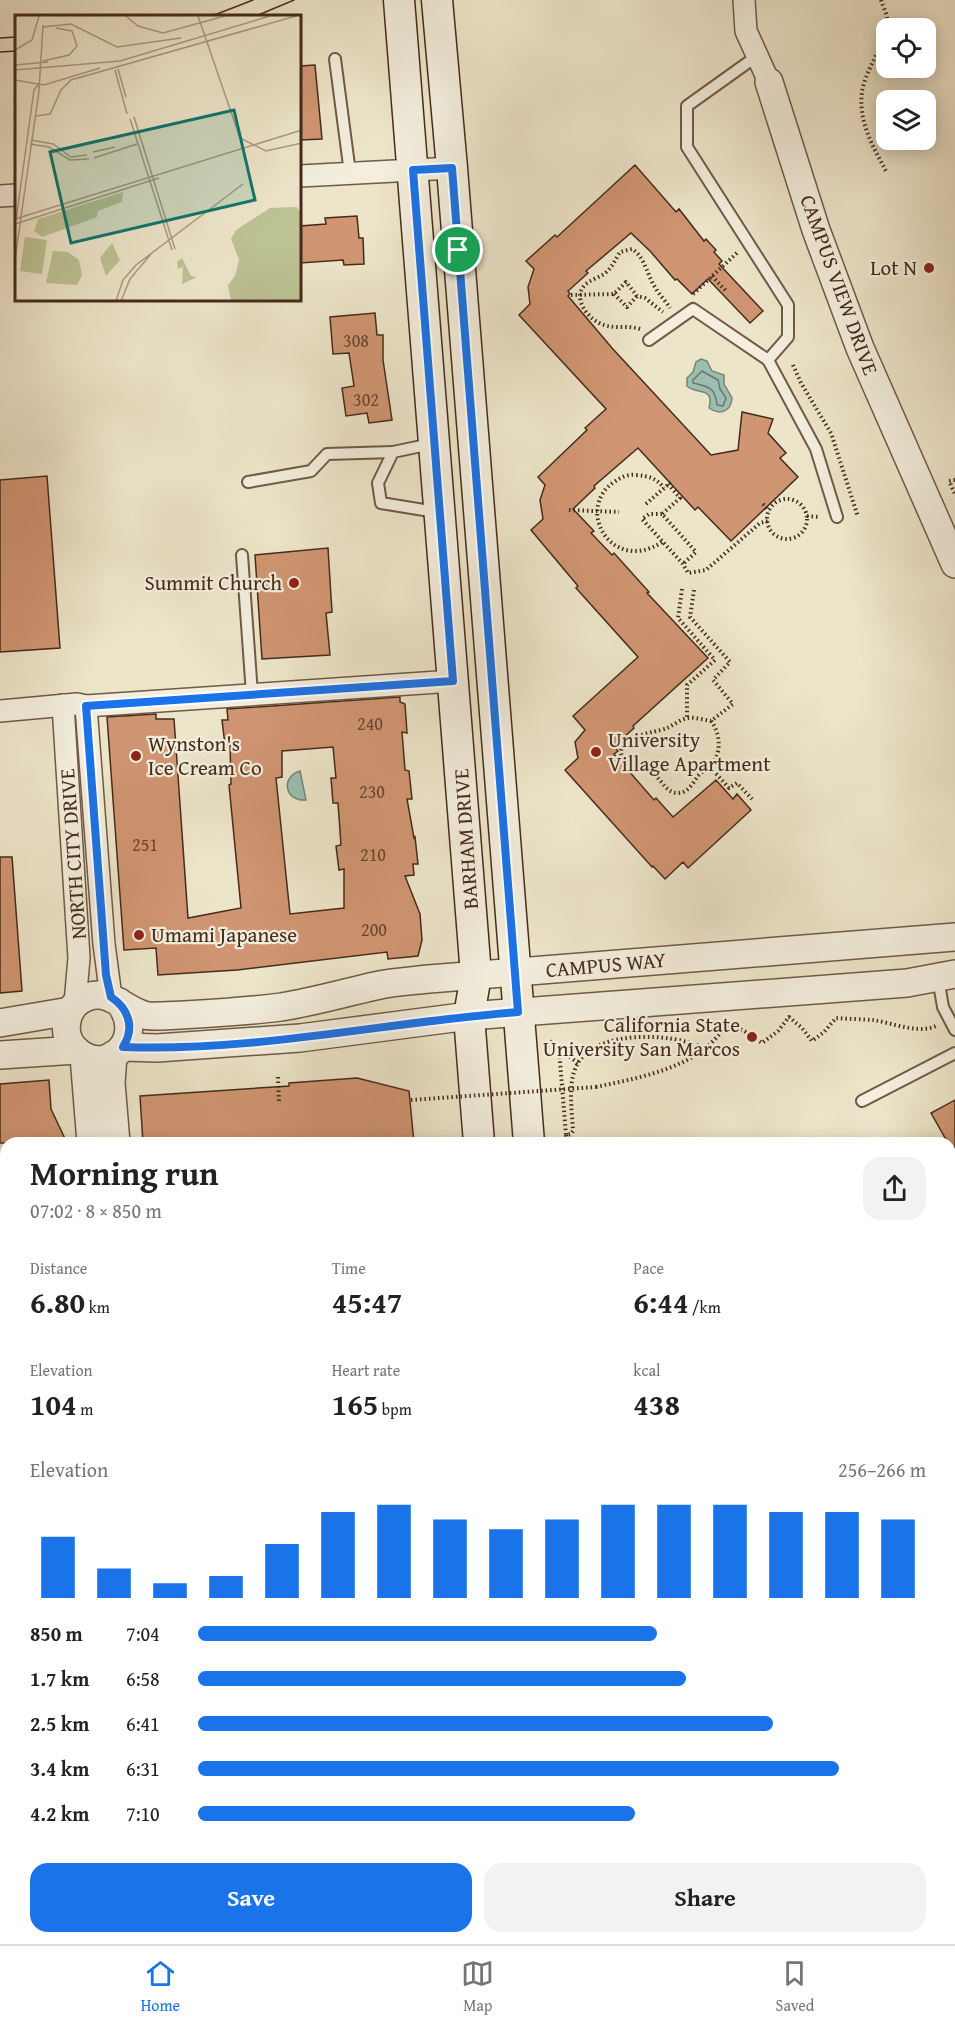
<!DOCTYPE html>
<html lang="en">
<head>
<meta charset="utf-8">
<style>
	:root { --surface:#fff; --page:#f2f2f2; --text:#222; --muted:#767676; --line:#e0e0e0; --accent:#1a73e8 }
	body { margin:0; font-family:"Gentium Book Plus",serif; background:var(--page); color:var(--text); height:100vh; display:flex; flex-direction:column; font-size:22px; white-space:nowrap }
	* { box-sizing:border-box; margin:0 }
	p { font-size:20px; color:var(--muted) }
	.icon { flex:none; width:33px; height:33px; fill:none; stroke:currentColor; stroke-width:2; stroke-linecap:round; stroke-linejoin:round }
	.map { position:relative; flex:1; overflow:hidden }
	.drawer { position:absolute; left:0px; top:1137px; width:956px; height:807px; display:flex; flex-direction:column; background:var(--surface); border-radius:18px 18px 0 0; box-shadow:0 3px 15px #0003 }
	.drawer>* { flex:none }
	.controls { position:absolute; left:876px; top:18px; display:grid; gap:12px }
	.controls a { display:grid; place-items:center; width:60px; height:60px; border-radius:12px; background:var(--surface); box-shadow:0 3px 15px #0003; font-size:30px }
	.pin { position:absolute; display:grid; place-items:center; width:51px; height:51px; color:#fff; margin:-26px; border:3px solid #fff; border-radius:50%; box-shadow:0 2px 6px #0007 }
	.round { display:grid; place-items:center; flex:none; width:63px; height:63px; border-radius:18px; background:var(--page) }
	.headline { display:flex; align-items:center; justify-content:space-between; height:102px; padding:0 30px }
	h1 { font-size:33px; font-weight:600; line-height:45px }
	.metrics { display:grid; grid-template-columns:repeat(3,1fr); gap:9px; height:102px; padding:6px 30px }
	.metrics div { display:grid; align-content:center }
	.metrics b { font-size:30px; font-weight:600 }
	.metrics small { font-size:16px; font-weight:400 }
	.metrics p { font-size:16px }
	.chart { height:168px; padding:12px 30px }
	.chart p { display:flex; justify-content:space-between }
	.chart svg { width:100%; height:108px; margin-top:6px; stroke:var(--accent); stroke-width:6 }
	.cta { display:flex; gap:12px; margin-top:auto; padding:12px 30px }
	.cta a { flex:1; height:69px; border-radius:18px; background:var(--accent); color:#fff; font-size:24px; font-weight:600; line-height:69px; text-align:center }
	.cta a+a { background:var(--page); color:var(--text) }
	ul { padding:0 30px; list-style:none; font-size:20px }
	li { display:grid; grid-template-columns:96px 72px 1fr; align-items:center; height:45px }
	li i { height:15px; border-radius:8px; background:var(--accent) }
	.tabs { display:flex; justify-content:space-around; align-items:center; height:84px; border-top:2px solid var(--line); background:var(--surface); font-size:16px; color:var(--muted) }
	.tabs a { display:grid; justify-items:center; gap:3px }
	.tabs .on { color:var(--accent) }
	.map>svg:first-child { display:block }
	.green { fill:#bdc394; stroke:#817757; stroke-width:1.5 }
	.water { fill:#9abfb2; stroke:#788475; stroke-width:1.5 }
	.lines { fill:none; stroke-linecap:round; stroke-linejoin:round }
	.shore { stroke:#707566; stroke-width:1.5 }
	.building { fill:#d09572; stroke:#452b1a; stroke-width:1.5; fill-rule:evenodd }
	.service-casing { stroke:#6f5a46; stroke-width:14 }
	.minor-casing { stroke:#6f5a46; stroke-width:24 }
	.tertiary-casing { stroke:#6f5a46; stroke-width:30 }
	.secondary-casing { stroke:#452b1a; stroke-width:33 }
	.path { stroke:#452b1a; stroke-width:4; stroke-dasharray:1.5 3; stroke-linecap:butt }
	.service { stroke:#f3eedd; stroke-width:10 }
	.minor { stroke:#f3eedd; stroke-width:21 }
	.tertiary { stroke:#f3eedd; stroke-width:27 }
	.secondary { stroke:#f3eedd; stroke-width:30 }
	.tram { stroke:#452b1a; stroke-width:1.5 }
	.path-bridge { stroke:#452b1a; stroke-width:4; stroke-dasharray:1.5 3; stroke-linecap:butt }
	.route-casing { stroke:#fff; stroke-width:12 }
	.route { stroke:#1a73e8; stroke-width:8 }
	.poi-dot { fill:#8f2418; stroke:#f3eedd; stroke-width:2 }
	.labels { text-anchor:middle; stroke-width:4.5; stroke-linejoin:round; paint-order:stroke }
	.number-label { font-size:18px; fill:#684630 }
	.poi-label { font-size:21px; fill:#452b1a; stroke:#f3eedd; text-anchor:end }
	.street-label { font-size:21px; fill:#452b1a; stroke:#f3eedd }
	.inset-road { fill:none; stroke:#aa9b84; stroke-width:1.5 }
	.view { fill:#0f766e; fill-opacity:0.15; stroke:#0f766e; stroke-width:3 }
	.inset-edge { fill:none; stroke:#452b1a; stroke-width:3 }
</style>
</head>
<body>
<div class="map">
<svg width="955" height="1944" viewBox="0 0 955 1944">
	<rect width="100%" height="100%" fill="#ede5ca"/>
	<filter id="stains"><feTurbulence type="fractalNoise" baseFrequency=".00333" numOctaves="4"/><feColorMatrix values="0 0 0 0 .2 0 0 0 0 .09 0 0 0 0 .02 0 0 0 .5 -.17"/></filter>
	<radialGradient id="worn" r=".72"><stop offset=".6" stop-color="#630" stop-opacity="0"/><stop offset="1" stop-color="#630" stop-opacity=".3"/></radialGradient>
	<rect class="green" x="622" y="1938" width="172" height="6"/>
	<g class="water">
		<path d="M701,359L707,361L712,371L724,375V384L732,398C731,411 721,416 709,408C715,386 696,395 687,386V378L693,372L696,362Z"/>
		<path d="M300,771L306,800C285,802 280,777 300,771Z"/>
	</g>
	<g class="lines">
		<path class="shore" d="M702,371L718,380L720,389L726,398L723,406L717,405C715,386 708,387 693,383V380Z"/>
	</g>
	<g class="building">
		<path d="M315,65L322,139L300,140V66Z"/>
		<path d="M635,165L676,212L679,209L704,241L706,239L716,250L714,252L722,261L719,264L763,311L750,323L708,279L692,294L677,279L675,280L650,251L631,233L586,271L588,273L568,291L570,294L568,296L612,348L711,455L738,450L742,412L773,419L768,433L786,453L780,458L798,477L731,541L698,507L695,510L638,448L594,486L595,488L573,509L594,531L591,533L612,555L614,553L649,592L647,593L708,658L633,726L634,728L614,746L618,751L614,754L654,800L656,798L673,817L716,780L733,799L737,794L751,810L688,868L683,862L665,879L653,866L652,867L565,770L578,758L575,742L585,730L573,716L638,657L576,588L578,586L531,530L543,519L540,500L545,485L538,477L587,430L585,428L606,409L519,315L530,304L528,287L534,269L526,261L555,235L557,237Z"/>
		<path d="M357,216L359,238H363L364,264L344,265L343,260L300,263V226L326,224L325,218Z"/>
		<path d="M375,313L377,335H383V360L392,420L369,423L367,413L346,416L342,388L354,386L349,353L333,354L330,317Z"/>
		<path d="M47,476L60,648L0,652V480Z"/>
		<path d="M328,548L332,612L326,613L330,655L262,659L255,555Z"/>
		<path d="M400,697V702L405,704L407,733L402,732L405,770L409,771L412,799H407L414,838L415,837L418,864H413L414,875L405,876L420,914L422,940L418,956L388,959L387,952L237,970L158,975L156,948L124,950L107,717L156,714V719H174L188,918L241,908L229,785L231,784L230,743L225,745L222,720H228L227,709ZM333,747L336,778H331L333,803H338L341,845L336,846L339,870L344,869V908L290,914L276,778L282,777V751Z"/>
		<path d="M0,857H12L22,991L0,993Z"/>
		<path d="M357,1078L409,1091L414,1143H143L140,1096L289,1086V1083Z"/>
		<path d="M49,1080L51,1109L67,1143H0V1084Z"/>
		<path d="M955,1100V1157L950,1143H948L931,1113Z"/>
	</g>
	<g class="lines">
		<g class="service-casing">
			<g id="service">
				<path d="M757,56L687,106V147L788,305V337L768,360"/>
				<path d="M335,59L350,173"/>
				<path d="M649,340L693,309L768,360L816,449L837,517"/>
				<path d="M431,444L393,452L378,483L381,503L436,512"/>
				<path d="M248,482L311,471L327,454L393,452"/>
				<path d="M242,555L252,694"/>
				<path d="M938,978L943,1007L955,1030"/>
				<path d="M862,1101L955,1053"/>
			</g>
		</g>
		<g class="minor-casing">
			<g id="minor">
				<path d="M744,0L746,31L769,82"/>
				<path d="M300,176L452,168"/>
				<path d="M0,196L16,195"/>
				<path d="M63,705L79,958L75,1003"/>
				<path d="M86,706L104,944L111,997"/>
				<path d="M0,711L77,704L86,706L453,681"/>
			</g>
		</g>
		<g class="tertiary-casing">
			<g id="tertiary">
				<path d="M769,82L816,230L860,348L955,564"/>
				<path d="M119,1002C147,1037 109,1077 78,1052C59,1037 64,1005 87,997C109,989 121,1007 141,1014C147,1017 156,1016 163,1016C202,1014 243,1012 281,1007C313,1002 344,993 375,986C392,982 411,981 429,979L955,937"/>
				<path d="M0,1023L70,1011"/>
				<path d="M123,1047L157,1048L300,1038L469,1016L907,983L955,974"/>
				<path d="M0,1055L76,1050"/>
				<path d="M113,1055L111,1083L116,1143"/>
				<path d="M84,1056L91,1143"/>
				<path d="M0,1832L6,1828"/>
				<path d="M0,1891L6,1886"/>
			</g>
		</g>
		<g class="secondary-casing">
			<g id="secondary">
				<path d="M399,0L476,975L469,1016L479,1143"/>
				<path d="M437,0L452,168L529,1143"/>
				<path d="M547,1938L548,1944"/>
				<path d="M591,1938L592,1944"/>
			</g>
		</g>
		<g class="path">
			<path d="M881,0C883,7 888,15 887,22C887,43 865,69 862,92C858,121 873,147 886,171"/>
			<path d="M712,276L727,292"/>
			<path d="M614,294L627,307L637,296"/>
			<path d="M693,294L738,252"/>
			<path d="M571,295L614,294L626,282L637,296L645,298L663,312"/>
			<path d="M640,329C628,325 616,329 604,325C590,321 572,300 584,286C589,280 598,278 604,274C612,268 615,260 620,252L632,249C645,257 647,275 655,287C659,295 666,301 670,308"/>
			<path d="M793,365L801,383L831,433L858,517"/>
			<path d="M955,480L949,481L955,494"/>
			<path d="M668,484L680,498L662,514L696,552L683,564"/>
			<circle cx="787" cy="519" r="20"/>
			<path d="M646,504L671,482"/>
			<path d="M763,504L769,511"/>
			<path d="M569,510L619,512"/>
			<path d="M662,514H649L642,519L683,564L688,573L706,570L760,523L768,521"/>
			<path d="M807,516L819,517"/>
			<path d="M662,542C612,575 574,509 614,482C621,477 628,474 636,475C649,476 656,478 664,488"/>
			<path d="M682,589L678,618L715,660L687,685V718"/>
			<path d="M694,590L690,617L730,662L713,680L733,704L711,721C704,720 696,717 688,718C681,719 674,725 667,728C655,733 621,735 621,752C621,759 630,765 636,767C642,770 648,771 653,774C663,780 665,793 678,793C688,793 693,783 698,776C702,771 708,769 712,764C722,752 720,733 711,721"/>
			<path d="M710,767L729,788L737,783L752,799"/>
			<path d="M550,1041L559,1049"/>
			<path d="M578,1063L559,1049L566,1135L571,1134L573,1131C572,1111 567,1081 578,1063C598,1029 674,1033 704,1048"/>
			<path d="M278,1077L279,1102"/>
			<path d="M596,1087C632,1079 674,1072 705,1049C713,1042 720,1033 728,1026L743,1030L762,1043L778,1031L789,1017L802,1028L812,1041L824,1032L836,1018C848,1019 861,1019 873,1020C893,1023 920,1035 938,1025"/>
			<path d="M566,1135L567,1143"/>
		</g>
		<use href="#service" class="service"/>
		<use href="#minor" class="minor"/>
		<use href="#tertiary" class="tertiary"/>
		<use href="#secondary" class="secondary"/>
		<g class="tram">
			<path d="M203,16L217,14L253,0"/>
			<path d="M256,16L294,0"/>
			<path d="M0,38L16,37"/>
			<path d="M0,52L16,51"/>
		</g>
		<path class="path-bridge" d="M411,1100L596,1087"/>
	</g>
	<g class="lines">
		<g class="route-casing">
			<path id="route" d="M452,168L518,1012C387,1022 255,1052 123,1047C135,1028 129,1009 111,997L106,975L86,706L453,681L413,170Z"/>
		</g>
		<use href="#route" class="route"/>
	</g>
	<g class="poi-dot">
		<circle cx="929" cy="268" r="6"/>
		<circle cx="294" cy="583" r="6"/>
		<circle cx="596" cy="752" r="6"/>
		<circle cx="136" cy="756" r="6"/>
		<circle cx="139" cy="935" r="6"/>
		<circle cx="752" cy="1037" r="6"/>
	</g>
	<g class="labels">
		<g class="number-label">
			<text x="356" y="347">308</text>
			<text x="366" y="406">302</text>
			<text x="370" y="730">240</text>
			<text x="372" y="798">230</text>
			<text x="145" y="851">251</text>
			<text x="373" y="861">210</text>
			<text x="374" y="936">200</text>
		</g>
		<g class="poi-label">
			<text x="917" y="275">Lot N</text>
			<text x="282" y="590">Summit Church</text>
			<text x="608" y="747" text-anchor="start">University<tspan x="608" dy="24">Village Apartment</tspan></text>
			<text x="148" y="751" text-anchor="start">Wynston's<tspan x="148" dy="24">Ice Cream Co</tspan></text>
			<text x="151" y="942" text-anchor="start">Umami Japanese</text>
			<text x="740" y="1032">California State<tspan x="740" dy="24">University San Marcos</tspan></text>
		</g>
		<g class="street-label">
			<text transform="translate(839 285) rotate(70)" y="7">CAMPUS VIEW DRIVE</text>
			<text transform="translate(466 839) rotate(-94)" y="7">BARHAM DRIVE</text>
			<text transform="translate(73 854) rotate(-94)" y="7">NORTH CITY DRIVE</text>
			<text transform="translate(606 965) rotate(-5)" y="7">CAMPUS WAY</text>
		</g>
	</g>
	<g transform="translate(15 15)">
		<rect width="286" height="286" fill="#ede5ca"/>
		<path d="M108,177L107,187L83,196L82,202L27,222L19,216L23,204ZM282,192L286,199V286H216L213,270L220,261L224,245L216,224L221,215L255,193ZM10,222L32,225L27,259L5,256ZM97,228L105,245L91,261L85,243ZM38,236L53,237L64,245L67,260L62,270L31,268ZM167,243L176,261L182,262L167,269L168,252L163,254L162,247Z" fill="#bdc394"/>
		<path class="inset-road" d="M111,1L123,11L148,18L210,1M183,1L225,123L251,136L287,128M28,12L56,9L102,32L166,23M0,35L17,25L24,1M28,46L54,40L62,31L57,16L41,13M0,50L33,47M103,54L111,82M0,55L105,46L255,1M100,55L112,99M0,65L29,70L85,53M21,101L35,99L46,75L56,65L281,1M119,102L160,234M115,104L157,235M16,125L38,129L56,142L72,140M15,129L34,132L55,145L74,144M78,137L100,132M79,143L122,129M0,204L287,115M1,205L19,75L23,70M0,209L144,163M0,244L24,76L28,10M101,286L108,265L121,250L228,169M106,286L115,264L136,239"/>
		<path class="view" d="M219,95L240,185L56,228L35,137Z"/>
		<rect width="286" height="286" class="inset-edge"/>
	</g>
	<rect width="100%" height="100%" filter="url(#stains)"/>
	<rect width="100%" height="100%" fill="url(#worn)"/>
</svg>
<div class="controls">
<a><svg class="icon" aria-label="locate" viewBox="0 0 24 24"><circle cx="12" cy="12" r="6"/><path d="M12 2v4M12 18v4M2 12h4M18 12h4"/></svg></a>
<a><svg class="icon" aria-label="layers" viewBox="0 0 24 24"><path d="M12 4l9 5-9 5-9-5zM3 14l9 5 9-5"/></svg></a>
</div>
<div class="pin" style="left:458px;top:250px;background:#1e9e55"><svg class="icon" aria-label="arrive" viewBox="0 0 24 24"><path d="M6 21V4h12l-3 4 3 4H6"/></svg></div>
<section class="drawer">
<div class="headline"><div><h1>Morning run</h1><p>07:02 · 8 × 850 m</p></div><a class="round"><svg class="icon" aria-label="share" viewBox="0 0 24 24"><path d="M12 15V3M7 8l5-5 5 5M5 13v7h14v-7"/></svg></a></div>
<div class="metrics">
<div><p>Distance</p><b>6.80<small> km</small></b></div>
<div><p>Time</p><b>45:47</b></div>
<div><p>Pace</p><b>6:44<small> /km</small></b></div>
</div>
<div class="metrics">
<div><p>Elevation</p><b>104<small> m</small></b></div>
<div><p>Heart rate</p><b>165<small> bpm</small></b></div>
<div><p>kcal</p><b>438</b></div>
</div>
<div class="chart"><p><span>Elevation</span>256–266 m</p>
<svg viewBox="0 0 160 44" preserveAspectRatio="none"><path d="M5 44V19M15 44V32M25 44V38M35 44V35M45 44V22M55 44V9M65 44V6M75 44V12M85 44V16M95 44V12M105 44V6M115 44V6M125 44V6M135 44V9M145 44V9M155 44V12"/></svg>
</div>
<ul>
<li><b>850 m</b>7:04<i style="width:63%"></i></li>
<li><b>1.7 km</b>6:58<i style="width:67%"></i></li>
<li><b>2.5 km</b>6:41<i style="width:79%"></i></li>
<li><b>3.4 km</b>6:31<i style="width:88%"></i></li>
<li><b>4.2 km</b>7:10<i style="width:60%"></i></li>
</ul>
<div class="cta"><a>Save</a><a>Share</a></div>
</section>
</div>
<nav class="tabs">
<a class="on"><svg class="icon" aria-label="home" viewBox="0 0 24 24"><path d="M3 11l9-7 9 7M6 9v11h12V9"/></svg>Home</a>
<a><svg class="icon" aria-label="map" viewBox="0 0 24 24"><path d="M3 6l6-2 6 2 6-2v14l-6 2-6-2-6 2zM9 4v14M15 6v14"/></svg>Map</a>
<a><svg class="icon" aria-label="saved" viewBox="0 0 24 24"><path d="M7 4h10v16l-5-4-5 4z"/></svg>Saved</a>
</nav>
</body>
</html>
